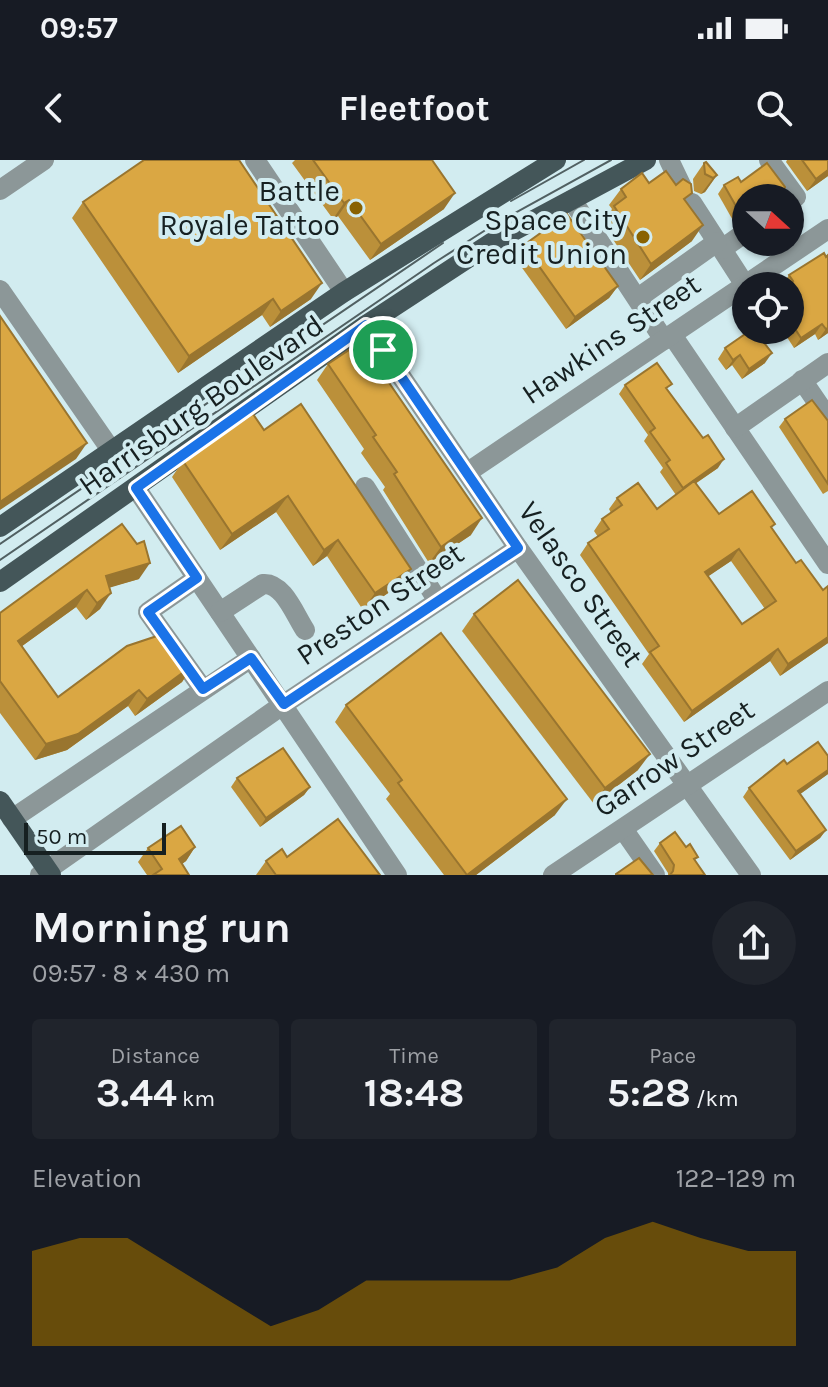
<!DOCTYPE html>
<html lang="en">
<head>
<meta charset="utf-8">
<style>
	:root { --surface:#171b24; --page:#20242c; --text:#f1f3f6; --muted:#9ea1a6; --accent:#896201 }
	body { margin:0; font-family:Karla,sans-serif; background:var(--page); color:var(--text); height:100vh; display:flex; flex-direction:column; font-size:30px; white-space:nowrap }
	* { box-sizing:border-box; margin:0 }
	p { font-size:26px; color:var(--muted) }
	.icon { flex:none; width:44px; height:44px; fill:none; stroke:currentColor; stroke-width:2; stroke-linecap:round; stroke-linejoin:round }
	.map { position:relative; height:715px; overflow:hidden }
	.sheet { display:flex; flex-direction:column; background:var(--surface); flex:1 }
	.sheet>* { flex:none }
	.needle { width:52px; rotate:111deg }
	.tools { position:absolute; left:732px; top:24px; display:grid; gap:16px }
	.tools a { display:grid; place-items:center; width:72px; height:72px; border-radius:50%; background:var(--surface); box-shadow:0 2px 6px #0004; font-size:40px }
	.scale { position:absolute; left:24px; bottom:20px; width:142px; box-sizing:border-box; padding-left:8px; border:4px solid #162021; border-top:0; font-size:22px; line-height:28px; white-space:nowrap; color:#162021; -webkit-text-stroke:6px #d2ecf0; paint-order:stroke }
	.pin { position:absolute; display:grid; place-items:center; width:68px; height:68px; color:#fff; margin:-34px; border:4px solid #fff; border-radius:50%; box-shadow:0 2px 8px #0007 }
	.round { display:grid; place-items:center; flex:none; width:84px; height:84px; border-radius:42px; background:var(--page) }
	.summary { display:flex; align-items:center; justify-content:space-between; height:136px; padding:0 32px }
	h1 { font-size:44px; font-weight:700; line-height:60px }
	.metrics { display:grid; grid-template-columns:repeat(3,1fr); gap:12px; height:136px; padding:8px 32px }
	.metrics div { display:grid; align-content:center; border-radius:8px; background:var(--page); text-align:center }
	.metrics b { font-size:40px; font-weight:700 }
	.metrics small { font-size:22px; font-weight:400 }
	.metrics p { font-size:22px }
	.chart { height:224px; padding:16px 32px }
	.chart p { display:flex; justify-content:space-between }
	.chart svg { width:100%; height:144px; margin-top:8px; fill:var(--accent); opacity:.7 }
	.status { display:flex; justify-content:space-between; align-items:center; height:56px; padding:0 40px; background:var(--surface); direction:ltr }
	.status svg { height:22px; fill:currentColor }
	header { display:flex; justify-content:space-between; align-items:center; height:104px; padding:0 32px; background:var(--surface); font-size:36px; font-weight:700 }
	.map>svg:first-child { display:block }
	.lines { fill:none; stroke-linecap:round; stroke-linejoin:round }
	.minor { stroke:#8c9798; stroke-width:20 }
	.major { stroke:#445659; stroke-width:20 }
	.tram { stroke:#516062; stroke-width:2 }
	.wall { fill:#bb903a; fill-rule:evenodd }
	.shaded-wall { fill:#99752f }
	.building { fill:#daa743; stroke:#99752f; stroke-width:2; fill-rule:evenodd }
	.route-casing { stroke:#fff; stroke-width:16 }
	.route { stroke:#1a73e8; stroke-width:10 }
	.poi-dot { fill:#896201; stroke:#d2ecf0; stroke-width:3 }
	.labels { text-anchor:middle; stroke-width:8; stroke-linejoin:round; paint-order:stroke }
	.poi-label { font-size:30px; fill:#162021; stroke:#d2ecf0; text-anchor:end }
	.street-label { font-size:30px; fill:#162021; stroke:#d2ecf0 }
</style>
</head>
<body>
<div class="status"><b>09:57</b><svg viewBox="0 0 49 12"><path d="M0 12V9h3v3zM5 12V6h3v6zM10 12V3h3v9zM15 12V0h3v12zM26 1h20v11H26zM47 4h2v5h-2z"/></svg></div>
<header><svg class="icon" aria-label="back" viewBox="0 0 24 24"><path d="M15 5l-7 7 7 7"/></svg>Fleetfoot<svg class="icon" aria-label="search" viewBox="0 0 24 24"><circle cx="10" cy="10" r="6"/><path d="M15 15l6 6"/></svg></header>
<div class="map">
<svg width="828" height="715" viewBox="0 0 828 715">
	<rect width="100%" height="100%" fill="#d2ecf0"/>
	<g class="lines">
		<g class="minor">
			<path d="M255,0L344,132"/>
			<path d="M669,0L682,27"/>
			<path d="M769,0L796,37L790,41"/>
			<path d="M0,30L44,0"/>
			<path d="M572,40L664,180"/>
			<path d="M692,43L745,125"/>
			<path d="M722,89L746,72"/>
			<path d="M0,130L111,290"/>
			<path d="M638,138L717,82"/>
			<path d="M366,165L518,388L751,715"/>
			<path d="M672,175L828,404"/>
			<path d="M802,220L828,258"/>
			<path d="M735,268L828,203"/>
			<path d="M468,312L828,69"/>
			<path d="M365,327L438,441"/>
			<path d="M136,328L397,715"/>
			<path d="M197,418L148,452L203,529"/>
			<path d="M220,452L263,424C283,422 295,455 305,470"/>
			<path d="M12,659L251,498"/>
			<path d="M623,669L655,715"/>
			<path d="M40,715L284,544L518,388"/>
			<path d="M553,715L828,531"/>
		</g>
		<g class="major">
			<path d="M0,367L344,132L556,0"/>
			<path d="M0,422L366,165L491,83L646,0"/>
			<path d="M0,641L51,715"/>
		</g>
		<g class="tram">
			<path d="M511,41L584,0"/>
			<path d="M0,384L443,83"/>
			<path d="M0,400L434,103L495,64L611,0"/>
		</g>
	</g>
	<g class="wall">
		<path d="M295,0H432L444,49L370,100L338,56L333,59L292,3Z"/>
		<path d="M787,0H828V16L807,31L786,2Z"/>
		<path d="M704,3L717,15L705,32L701,34L694,31L693,19Z"/>
		<path d="M741,22L746,38V58L735,64L718,34L724,25Z"/>
		<path d="M649,23L686,42L692,81L640,120L602,63L612,49L609,45L621,29Z"/>
		<path d="M83,42L311,139L270,167L262,155L178,213L72,58Z"/>
		<path d="M524,85L618,126L609,138L566,169L515,98Z"/>
		<path d="M828,95V173L818,180L815,174L794,188L783,171L765,183V203L742,219L732,205L726,210L718,199L725,188L751,170H790V126H782L789,115Z"/>
		<path d="M328,204L471,375L429,403L383,330L385,327L361,293L364,289L317,220Z"/>
		<path d="M625,225L667,230L718,308L695,324L719,354L772,368L828,483L780,516L770,501L684,562L642,504L649,494L580,395L588,383L598,377L594,371L602,359L611,353L609,349L617,338L657,349L676,335L660,312L663,308L644,281L648,275L619,234ZM731,401L765,449L742,464L708,416Z"/>
		<path d="M785,259L828,261V331L823,334L779,267Z"/>
		<path d="M264,270L411,409L400,425L363,450L327,396L313,406L276,352L220,390L172,317L183,301Z"/>
		<path d="M122,364L139,419L110,427L100,449L86,460L76,447L22,486L58,537L193,505L182,522L135,556L128,546L67,590L35,600L0,553V453Z"/>
		<path d="M474,454L638,610L594,644L462,471Z"/>
		<path d="M346,545L555,655L476,715H444L386,639L390,634L335,562Z"/>
		<path d="M828,595V614L800,634L826,670L820,678L790,700L743,637L749,628L787,604Z"/>
		<path d="M237,618L310,627L304,635L260,667L231,627Z"/>
		<path d="M660,683L695,701L705,715H668V713L654,691Z"/>
		<path d="M195,687L186,701L182,704L189,715H147L138,702L148,688Z"/>
		<path d="M287,697L380,715H256L266,701Z"/>
	</g>
	<g class="shaded-wall">
		<path d="M828,10V16L807,31L816,19Z"/>
		<path d="M717,15L705,32L701,34L713,18Z"/>
		<path d="M455,33L444,49L370,100L381,84Z"/>
		<path d="M349,40L338,56L333,59L344,43Z"/>
		<path d="M746,53V58L735,64L741,55Z"/>
		<path d="M703,65L692,81L640,120L651,104Z"/>
		<path d="M322,123L311,139L270,167L281,151Z"/>
		<path d="M618,126L609,138L566,169L575,157Z"/>
		<path d="M273,139L262,155L178,213L189,196Z"/>
		<path d="M822,164L815,174L794,188L801,178Z"/>
		<path d="M828,168V173L818,180L826,169Z"/>
		<path d="M776,170H783L755,190L762,180Z"/>
		<path d="M772,193L765,203L742,219L749,209Z"/>
		<path d="M740,195L732,205L726,210L733,200Z"/>
		<path d="M87,283L76,299L0,350V342Z"/>
		<path d="M724,299L718,308L677,336L683,328Z"/>
		<path d="M288,336L276,352L220,390L232,374Z"/>
		<path d="M482,358L471,375L429,403L441,387Z"/>
		<path d="M338,380L327,396L313,406L324,390Z"/>
		<path d="M739,389L731,401L697,424L705,412Z"/>
		<path d="M150,403L139,419L95,432L106,416Z"/>
		<path d="M411,409L400,425L363,450L375,433Z"/>
		<path d="M87,430L76,447L7,497L18,481Z"/>
		<path d="M111,433L100,449L86,460L97,443Z"/>
		<path d="M828,477V483L780,516L788,504Z"/>
		<path d="M778,489L770,501L684,562L692,551Z"/>
		<path d="M193,505L182,522L135,556L147,539Z"/>
		<path d="M139,530L128,546L67,590L35,600L46,584Z"/>
		<path d="M650,594L638,610L594,644L605,628Z"/>
		<path d="M828,610V614L792,640L798,631Z"/>
		<path d="M310,627L304,635L260,667L266,658Z"/>
		<path d="M567,639L555,655L476,715H467Z"/>
		<path d="M826,670L820,678L790,700L796,691Z"/>
		<path d="M195,687L186,701L169,713L179,699Z"/>
	</g>
	<g class="building">
		<path d="M144,0H239L322,123L281,151L273,139L189,196L83,42Z"/>
		<path d="M313,0H432L455,33L381,84L349,40L344,43Z"/>
		<path d="M802,0H828V10L816,19Z"/>
		<path d="M706,2L717,15L713,18L705,14L704,3Z"/>
		<path d="M767,3L785,27L783,32L774,38H746V53L741,55L724,25L738,17L741,22Z"/>
		<path d="M666,11L676,25L683,19L691,24L692,33L684,39L703,65L651,104L614,46L626,37L621,29L642,13L649,23Z"/>
		<path d="M567,54L618,126L575,157L524,85Z"/>
		<path d="M824,93L826,97L828,95V168L826,169L822,164L801,178L790,161V126H786L793,121L789,115Z"/>
		<path d="M0,156L87,283L0,342Z"/>
		<path d="M751,170H776L762,180L772,193L749,209L740,195L733,200L725,188Z"/>
		<path d="M361,182L482,358L441,387L394,314L397,312L373,277L376,275L328,204Z"/>
		<path d="M657,203L672,224L666,228L703,278L708,275L724,299L683,328L666,303L670,300L650,272L655,268L625,225Z"/>
		<path d="M812,240L828,261V324L785,259Z"/>
		<path d="M301,244L411,409L375,433L338,380L324,390L288,336L232,374L183,301L253,254L264,270Z"/>
		<path d="M694,321L719,354L752,331L775,364L771,367L796,403L801,400L823,430L828,426V477L788,504L778,489L692,551L650,492L659,486L588,383L609,369L602,359L622,345L617,338L638,323L657,349ZM739,389L776,441L742,464L705,412Z"/>
		<path d="M122,364L137,384L144,381L150,403L106,416L111,433L97,443L87,430L18,481L58,537L127,486L169,472L193,505L147,539L139,530L78,574L46,584L0,521V453Z"/>
		<path d="M518,420L650,594L605,628L474,454Z"/>
		<path d="M441,473L567,639L467,715L398,623L402,620L346,545Z"/>
		<path d="M818,582L828,596V610L798,631L826,670L796,691L749,628L784,600L787,604Z"/>
		<path d="M283,588L310,627L266,658L237,618Z"/>
		<path d="M338,659L380,715H276L266,701L282,689L287,697Z"/>
		<path d="M181,666L195,687L179,699L189,715H153L162,709L148,688Z"/>
		<path d="M675,672L686,687L690,684L698,697L694,699L705,715H670L673,711L674,705L660,683Z"/>
		<path d="M639,698L653,715H616V714Z"/>
	</g>
	<g class="lines">
		<g class="route-casing">
			<path id="route" d="M366,165L518,388L284,544L251,498L203,529L148,452L197,418L136,328Z"/>
		</g>
		<use href="#route" class="route"/>
	</g>
	<g class="poi-dot">
		<circle cx="356" cy="48" r="8"/>
		<circle cx="643" cy="77" r="8"/>
	</g>
	<g class="labels">
		<g class="poi-label">
			<text x="340" y="41">Battle<tspan x="340" dy="34">Royale Tattoo</tspan></text>
			<text x="627" y="70">Space City<tspan x="627" dy="34">Credit Union</tspan></text>
		</g>
		<g class="street-label">
			<text transform="translate(611 179) rotate(-34)" y="10">Hawkins Street</text>
			<text transform="translate(201 245) rotate(-35)" y="10">Harrisburg Boulevard</text>
			<text transform="translate(581 424) rotate(55)" y="10">Velasco Street</text>
			<text transform="translate(380 444) rotate(-34)" y="10">Preston Street</text>
			<text transform="translate(674 598) rotate(-34)" y="10">Garrow Street</text>
		</g>
	</g>
</svg>
<div class="tools">
<a><svg class="needle" viewBox="-14 -14 28 28"><path d="M0-13l5 13h-10z" fill="#e53935"/><path d="M0 13l5-13h-10z" fill="#9ea1a6"/></svg></a>
<a><svg class="icon" aria-label="locate" viewBox="0 0 24 24"><circle cx="12" cy="12" r="6"/><path d="M12 2v4M12 18v4M2 12h4M18 12h4"/></svg></a>
</div>
<div class="scale">50 m</div>
<div class="pin" style="left:383px;top:190px;background:#1e9e55"><svg class="icon" aria-label="arrive" viewBox="0 0 24 24"><path d="M6 21V4h12l-3 4 3 4H6"/></svg></div>
</div>
<section class="sheet">
<div class="summary"><div><h1>Morning run</h1><p>09:57 · 8 × 430 m</p></div><a class="round"><svg class="icon" aria-label="share" viewBox="0 0 24 24"><path d="M12 15V3M7 8l5-5 5 5M5 13v7h14v-7"/></svg></a></div>
<div class="metrics">
<div><p>Distance</p><b>3.44<small> km</small></b></div>
<div><p>Time</p><b>18:48</b></div>
<div><p>Pace</p><b>5:28<small> /km</small></b></div>
</div>
<div class="chart"><p><span>Elevation</span>122–129 m</p>
<svg viewBox="0 0 160 44" preserveAspectRatio="none"><path d="M0 44V15L10 11L20 11L30 20L40 29L50 38L60 33L70 24L80 24L90 24L100 24L110 20L120 11L130 6L140 11L150 15L160 15V44z"/></svg>
</div>
</section>
</body>
</html>
